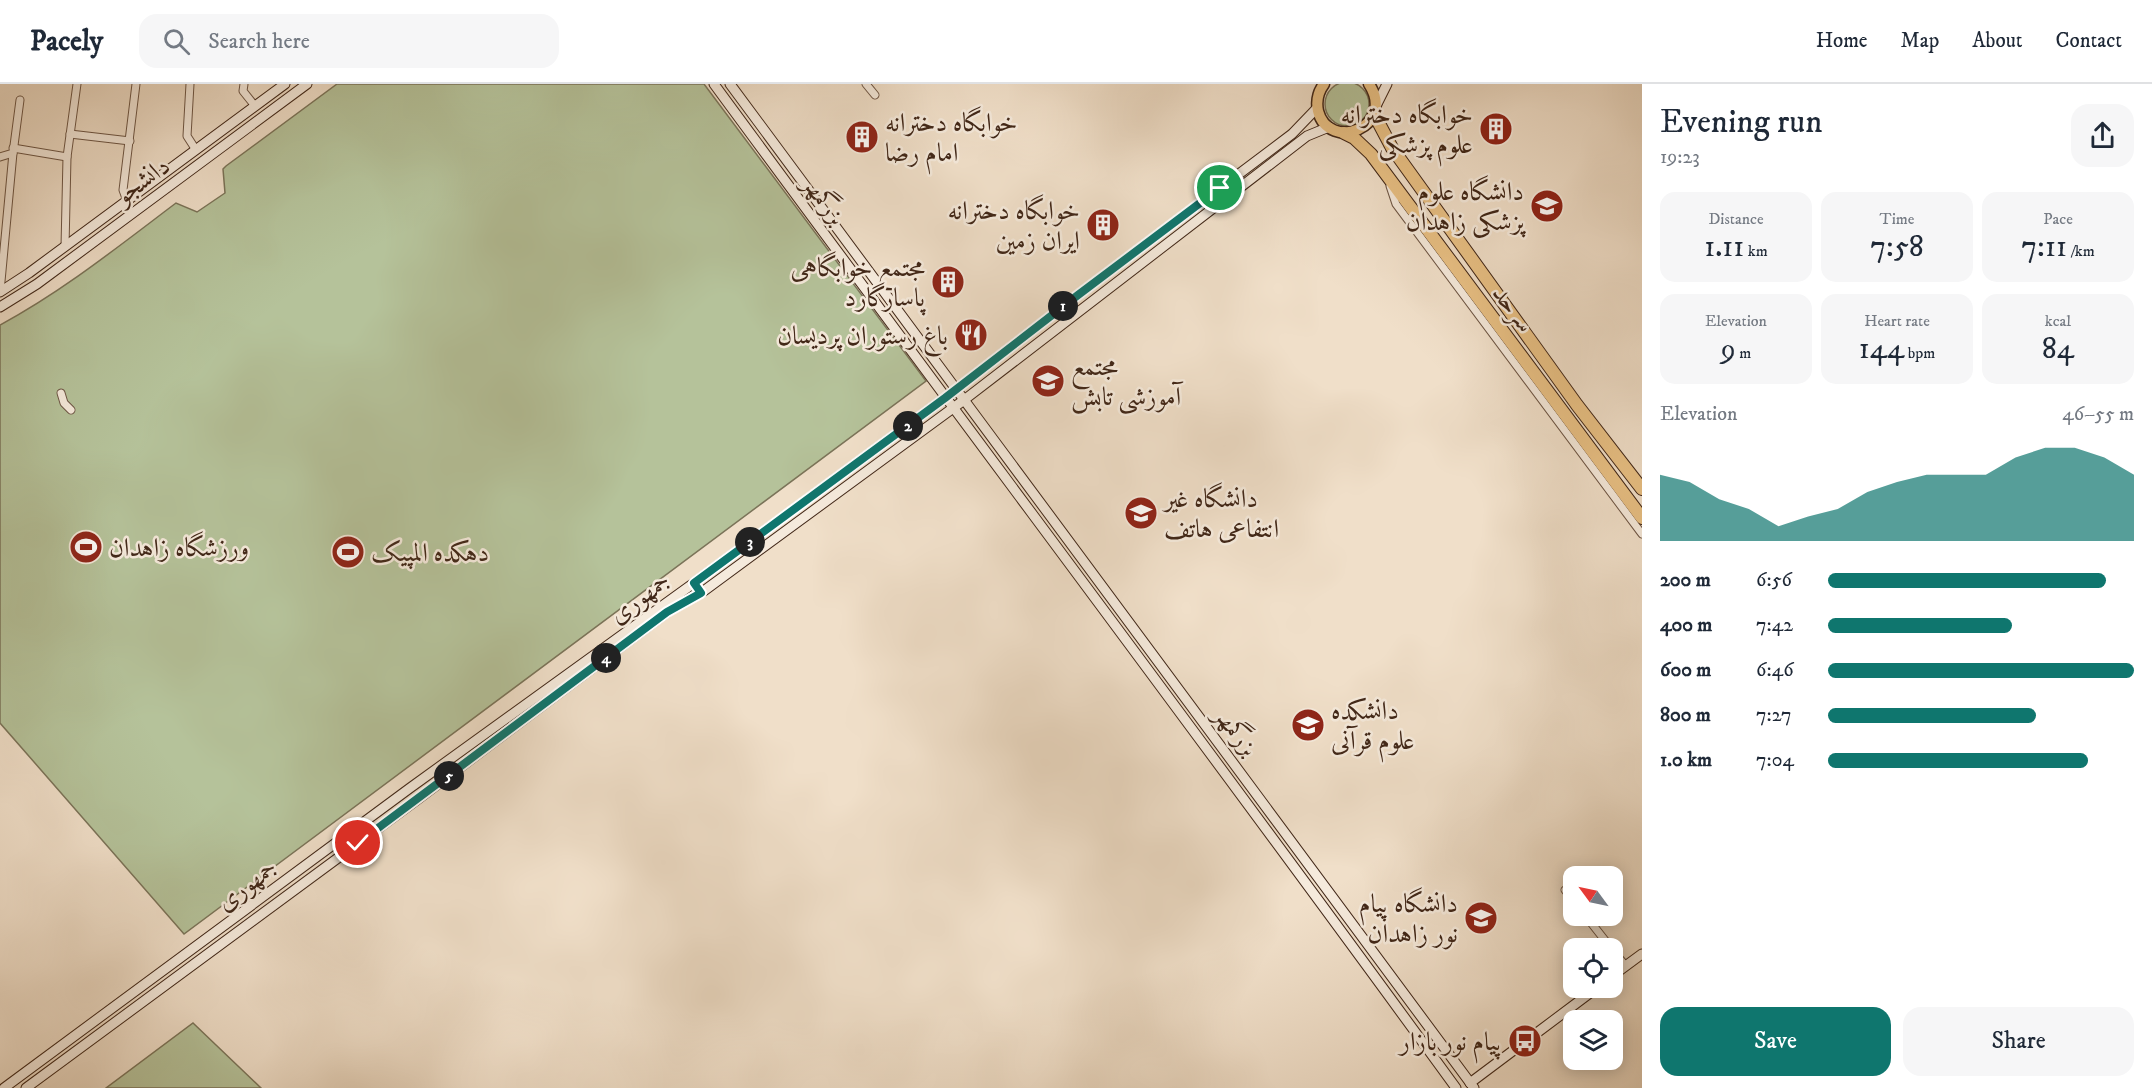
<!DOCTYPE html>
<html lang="en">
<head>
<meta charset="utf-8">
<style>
	:root { --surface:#fff; --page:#f6f6f7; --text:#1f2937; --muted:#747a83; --line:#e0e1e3; --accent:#0f766e }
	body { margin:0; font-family:"IM FELL DW Pica",Amiri,serif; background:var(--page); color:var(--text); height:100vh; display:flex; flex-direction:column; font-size:22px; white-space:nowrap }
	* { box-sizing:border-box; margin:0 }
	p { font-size:20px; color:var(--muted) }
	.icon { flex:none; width:33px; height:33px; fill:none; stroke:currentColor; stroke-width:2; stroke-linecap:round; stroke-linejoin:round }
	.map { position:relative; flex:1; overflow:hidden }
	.drawer { display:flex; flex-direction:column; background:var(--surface); width:510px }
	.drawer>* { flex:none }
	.needle { width:39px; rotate:303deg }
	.controls { position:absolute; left:1563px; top:782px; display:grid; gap:12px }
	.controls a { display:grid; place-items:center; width:60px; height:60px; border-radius:12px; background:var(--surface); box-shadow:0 3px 15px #0003; font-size:30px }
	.pin { position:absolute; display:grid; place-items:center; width:51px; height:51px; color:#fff; margin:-26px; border:3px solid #fff; border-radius:50%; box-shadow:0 2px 6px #0007 }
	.km { position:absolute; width:30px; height:30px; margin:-15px; border-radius:50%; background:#222; color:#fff; font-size:16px; line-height:30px; text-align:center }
	.round { display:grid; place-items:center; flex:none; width:63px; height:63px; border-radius:18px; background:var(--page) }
	.overview { display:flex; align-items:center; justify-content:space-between; height:102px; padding:0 18px }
	h1 { font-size:33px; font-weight:600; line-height:45px }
	.metrics { display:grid; grid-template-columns:repeat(3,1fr); gap:9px; height:102px; padding:6px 18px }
	.metrics div { display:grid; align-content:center; border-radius:15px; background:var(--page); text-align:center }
	.metrics b { font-size:30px; font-weight:600 }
	.metrics small { font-size:16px; font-weight:400 }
	.metrics p { font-size:16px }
	.chart { height:168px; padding:12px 18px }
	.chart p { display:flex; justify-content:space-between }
	.chart svg { width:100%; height:108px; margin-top:6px; fill:var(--accent); opacity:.7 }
	.action { display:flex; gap:12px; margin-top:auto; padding:12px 18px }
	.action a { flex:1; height:69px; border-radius:18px; background:var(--accent); color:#fff; font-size:24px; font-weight:600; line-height:69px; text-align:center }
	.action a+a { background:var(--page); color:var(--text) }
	ul { padding:0 18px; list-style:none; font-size:20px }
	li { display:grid; grid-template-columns:96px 72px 1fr; align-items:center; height:45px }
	li i { height:15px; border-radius:8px; background:var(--accent) }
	header { display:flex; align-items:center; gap:36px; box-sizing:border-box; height:84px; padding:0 30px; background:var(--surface); border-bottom:2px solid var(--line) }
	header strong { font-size:28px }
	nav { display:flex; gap:33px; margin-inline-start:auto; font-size:21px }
	.search { width:420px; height:54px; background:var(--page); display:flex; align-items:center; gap:15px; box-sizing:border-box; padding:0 21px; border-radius:18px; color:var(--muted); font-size:22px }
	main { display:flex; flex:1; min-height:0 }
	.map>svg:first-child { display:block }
	.green { fill:#b5c29a; stroke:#7b7459; stroke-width:1.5 }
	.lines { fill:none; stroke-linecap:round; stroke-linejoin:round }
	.street-casing { stroke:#6d5544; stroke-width:9 }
	.secondary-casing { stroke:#412718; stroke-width:11 }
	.primary-casing { stroke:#412718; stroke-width:13 }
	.highway-casing { stroke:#412718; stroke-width:14 }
	.street { stroke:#f5eadc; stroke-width:7 }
	.secondary { stroke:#f5eadc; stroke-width:9 }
	.primary { stroke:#e8c084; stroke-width:10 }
	.highway { stroke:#e8c084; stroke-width:12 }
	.route-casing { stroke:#fff; stroke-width:12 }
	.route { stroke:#0f766e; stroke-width:8 }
	.labels { text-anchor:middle; stroke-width:5; stroke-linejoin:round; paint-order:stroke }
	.poi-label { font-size:26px; fill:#412718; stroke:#f5eadc; text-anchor:end }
	.street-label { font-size:26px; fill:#412718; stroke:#f5eadc }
</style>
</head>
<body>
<header>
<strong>Pacely</strong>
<div class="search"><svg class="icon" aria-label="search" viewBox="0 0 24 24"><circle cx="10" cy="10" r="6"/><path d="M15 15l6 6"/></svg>Search here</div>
<nav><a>Home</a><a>Map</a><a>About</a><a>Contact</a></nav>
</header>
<main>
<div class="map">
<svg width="1642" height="1004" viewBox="0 0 1642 1004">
	<rect width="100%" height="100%" fill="#f0dfc9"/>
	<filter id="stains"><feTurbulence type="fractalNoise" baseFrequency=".00333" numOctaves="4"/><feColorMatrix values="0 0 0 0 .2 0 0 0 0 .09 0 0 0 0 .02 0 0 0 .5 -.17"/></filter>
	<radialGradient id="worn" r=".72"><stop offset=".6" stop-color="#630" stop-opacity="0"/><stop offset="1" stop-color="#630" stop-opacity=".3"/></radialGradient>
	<g class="green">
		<circle cx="1347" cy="20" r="22"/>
		<path d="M337,0H704L926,297L184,850L0,639V241C63,207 119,162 176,119L197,128L225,109L223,85L226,82Z"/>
		<path d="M193,939L261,1004H106Z"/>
	</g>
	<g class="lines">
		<g class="street-casing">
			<g id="street">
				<path d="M190,0L187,52L196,66"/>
				<path d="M244,0L243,7L255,22"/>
				<path d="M866,0L875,11"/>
				<path d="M70,50L130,57"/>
				<path d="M13,64L67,73"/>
				<path d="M0,73L13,69"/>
				<path d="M1390,102L1396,120L1642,450"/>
				<path d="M127,117L123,106L136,0"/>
				<path d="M65,163L67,73L77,0"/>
				<path d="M0,208L13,69L20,16"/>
				<path d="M61,309L64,319L71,326"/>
				<path d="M1565,806L1574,817"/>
				<path d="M1585,831L1611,864"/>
				<path d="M1612,866L1626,882"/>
			</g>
		</g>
		<g class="secondary-casing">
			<g id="secondary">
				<path d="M714,0C960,335 1211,667 1456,1004"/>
				<path d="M730,0L1474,1004"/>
				<path d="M1376,22L1387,0"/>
				<path d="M0,208L29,189L285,0"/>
				<path d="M0,223L37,200L307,0"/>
				<path d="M1612,892L1642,870"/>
				<path d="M1470,999L1598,903"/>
				<path d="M4,1004L410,704L694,499L945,314L1078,211L1292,50L1317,24"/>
				<path d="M26,1004L418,715L667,528L701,509L964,316L1307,52L1329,43"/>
			</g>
		</g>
		<g class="primary-casing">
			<path id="primary" d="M1324,0C1318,8 1316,17 1318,27C1329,69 1397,43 1369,0"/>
		</g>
		<g class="highway-casing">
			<g id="highway">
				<path d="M1374,30L1392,64L1577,321L1642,405"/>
				<path d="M1344,49L1354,54L1371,70L1642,434"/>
			</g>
		</g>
		<use href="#street" class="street"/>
		<use href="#secondary" class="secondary"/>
		<use href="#primary" class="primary"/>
		<use href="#highway" class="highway"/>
	</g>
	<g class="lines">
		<g class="route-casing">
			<path id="route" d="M358,759L667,528L701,509L694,499L945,314L1078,211L1220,104"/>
		</g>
		<use href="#route" class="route"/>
	</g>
	<defs>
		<g id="building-disc" transform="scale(1.725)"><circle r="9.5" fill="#8f2418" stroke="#f5eadc"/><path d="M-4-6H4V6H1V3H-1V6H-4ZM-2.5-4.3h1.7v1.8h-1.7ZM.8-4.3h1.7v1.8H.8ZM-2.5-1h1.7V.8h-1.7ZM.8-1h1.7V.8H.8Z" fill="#fff"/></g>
		<g id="university-disc" transform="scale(1.725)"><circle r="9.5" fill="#8f2418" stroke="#f5eadc"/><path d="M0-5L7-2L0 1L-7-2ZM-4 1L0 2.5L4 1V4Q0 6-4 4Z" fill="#fff"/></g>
		<g id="restaurant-disc" transform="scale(1.725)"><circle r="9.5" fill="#8f2418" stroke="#f5eadc"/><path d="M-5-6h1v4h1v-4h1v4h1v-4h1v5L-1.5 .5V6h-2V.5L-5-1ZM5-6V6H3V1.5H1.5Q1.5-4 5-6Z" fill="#fff"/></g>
		<g id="school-disc" transform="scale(1.725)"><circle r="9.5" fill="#8f2418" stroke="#f5eadc"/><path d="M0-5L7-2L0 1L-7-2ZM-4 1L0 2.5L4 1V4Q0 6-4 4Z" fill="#fff"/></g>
		<g id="stadium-disc" transform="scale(1.725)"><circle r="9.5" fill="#8f2418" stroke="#f5eadc"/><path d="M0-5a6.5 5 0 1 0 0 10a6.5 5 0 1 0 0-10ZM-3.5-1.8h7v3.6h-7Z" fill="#fff"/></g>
		<g id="bus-disc" transform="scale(1.725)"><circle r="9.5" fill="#8f2418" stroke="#f5eadc"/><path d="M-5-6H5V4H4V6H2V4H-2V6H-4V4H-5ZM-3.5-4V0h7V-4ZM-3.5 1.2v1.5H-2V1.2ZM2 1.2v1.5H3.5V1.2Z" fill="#fff"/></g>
	</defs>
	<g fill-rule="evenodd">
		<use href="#building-disc" x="1496" y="45"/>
		<use href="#building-disc" x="862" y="53"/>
		<use href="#university-disc" x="1547" y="122"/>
		<use href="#building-disc" x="1103" y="141"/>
		<use href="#building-disc" x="948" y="198"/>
		<use href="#restaurant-disc" x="971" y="251"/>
		<use href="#school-disc" x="1048" y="297"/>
		<use href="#university-disc" x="1141" y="429"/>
		<use href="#stadium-disc" x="86" y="463"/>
		<use href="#stadium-disc" x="348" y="468"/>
		<use href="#university-disc" x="1308" y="641"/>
		<use href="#university-disc" x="1481" y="834"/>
		<use href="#bus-disc" x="1525" y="957"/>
	</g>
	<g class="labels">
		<g class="poi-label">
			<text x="1473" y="39">خوابگاه دخترانه<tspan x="1473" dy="30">علوم پزشکی</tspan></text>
			<text x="885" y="47" text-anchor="start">خوابگاه دخترانه<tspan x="885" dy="30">امام رضا</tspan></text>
			<text x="1524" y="116">دانشگاه علوم<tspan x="1524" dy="30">پزشکی زاهدان</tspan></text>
			<text x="1080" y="135">خوابگاه دخترانه<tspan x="1080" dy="30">ایران زمین</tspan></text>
			<text x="925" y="192">مجتمع خوابگاهی<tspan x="925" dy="30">پاسارگارد</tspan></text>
			<text x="948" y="260">باغ رستوران پردیسان</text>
			<text x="1071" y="291" text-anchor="start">مجتمع<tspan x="1071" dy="30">آموزشی تابش</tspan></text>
			<text x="1164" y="423" text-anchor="start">دانشگاه غیر<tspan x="1164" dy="30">انتفاعی هاتف</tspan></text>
			<text x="109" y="472" text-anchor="start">ورزشگاه زاهدان</text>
			<text x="371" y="477" text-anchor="start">دهکده المپیک</text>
			<text x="1331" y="635" text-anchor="start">دانشکده<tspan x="1331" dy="30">علوم قرآنی</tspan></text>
			<text x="1458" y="828">دانشگاه پیام<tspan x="1458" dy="30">نور زاهدان</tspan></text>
			<text x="1502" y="966">پیام نور بازار</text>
		</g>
		<g class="street-label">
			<text transform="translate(142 96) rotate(-36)" y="9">دانشجو</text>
			<text transform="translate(825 116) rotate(54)" y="9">بزرگمهر</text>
			<text transform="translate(1514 224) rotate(53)" y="9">سرحد</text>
			<text transform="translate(639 513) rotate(-36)" y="9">جمهوری</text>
			<text transform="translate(1237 647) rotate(53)" y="9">بزرگمهر</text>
			<text transform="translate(246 800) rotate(-37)" y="9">جمهوری</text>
		</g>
	</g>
	<rect width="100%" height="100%" filter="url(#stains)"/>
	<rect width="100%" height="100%" fill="url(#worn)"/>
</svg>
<div class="controls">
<a><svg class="needle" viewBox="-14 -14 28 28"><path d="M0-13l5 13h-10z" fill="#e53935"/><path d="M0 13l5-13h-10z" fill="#747a83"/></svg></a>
<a><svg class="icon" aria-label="locate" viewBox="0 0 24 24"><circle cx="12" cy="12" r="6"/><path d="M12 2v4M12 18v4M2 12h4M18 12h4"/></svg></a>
<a><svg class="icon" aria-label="layers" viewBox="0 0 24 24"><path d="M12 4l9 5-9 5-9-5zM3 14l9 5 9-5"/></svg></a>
</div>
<div class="pin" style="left:1220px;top:104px;background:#1e9e55"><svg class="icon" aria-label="arrive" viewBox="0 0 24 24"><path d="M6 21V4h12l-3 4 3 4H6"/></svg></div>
<div class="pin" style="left:358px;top:759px;background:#d93025"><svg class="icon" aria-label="check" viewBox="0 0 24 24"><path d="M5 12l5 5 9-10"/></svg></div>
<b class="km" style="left:1063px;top:222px">1</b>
<b class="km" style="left:908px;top:342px">2</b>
<b class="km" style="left:750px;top:458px">3</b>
<b class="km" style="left:606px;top:574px">4</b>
<b class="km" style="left:449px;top:692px">5</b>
</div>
<section class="drawer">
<div class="overview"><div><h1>Evening run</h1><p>19:23</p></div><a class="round"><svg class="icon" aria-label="share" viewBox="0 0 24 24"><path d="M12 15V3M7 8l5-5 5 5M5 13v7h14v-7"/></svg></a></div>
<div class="metrics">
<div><p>Distance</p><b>1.11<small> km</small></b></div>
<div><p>Time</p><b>7:58</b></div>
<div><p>Pace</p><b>7:11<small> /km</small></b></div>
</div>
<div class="metrics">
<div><p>Elevation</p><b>9<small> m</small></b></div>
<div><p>Heart rate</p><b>144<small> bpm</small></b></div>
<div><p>kcal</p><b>84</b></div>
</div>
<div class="chart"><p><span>Elevation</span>46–55 m</p>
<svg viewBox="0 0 160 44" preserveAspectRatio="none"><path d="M0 44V17L10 20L20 27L30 31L40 38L50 34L60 31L70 24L80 20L90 17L100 17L110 17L120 10L130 6L140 6L150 10L160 17V44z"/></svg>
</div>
<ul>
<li><b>200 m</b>6:56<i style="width:91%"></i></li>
<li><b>400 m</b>7:42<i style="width:60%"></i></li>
<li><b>600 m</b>6:46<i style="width:100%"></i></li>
<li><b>800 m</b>7:27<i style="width:68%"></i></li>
<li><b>1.0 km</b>7:04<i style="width:85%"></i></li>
</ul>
<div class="action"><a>Save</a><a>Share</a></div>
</section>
</main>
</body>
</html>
